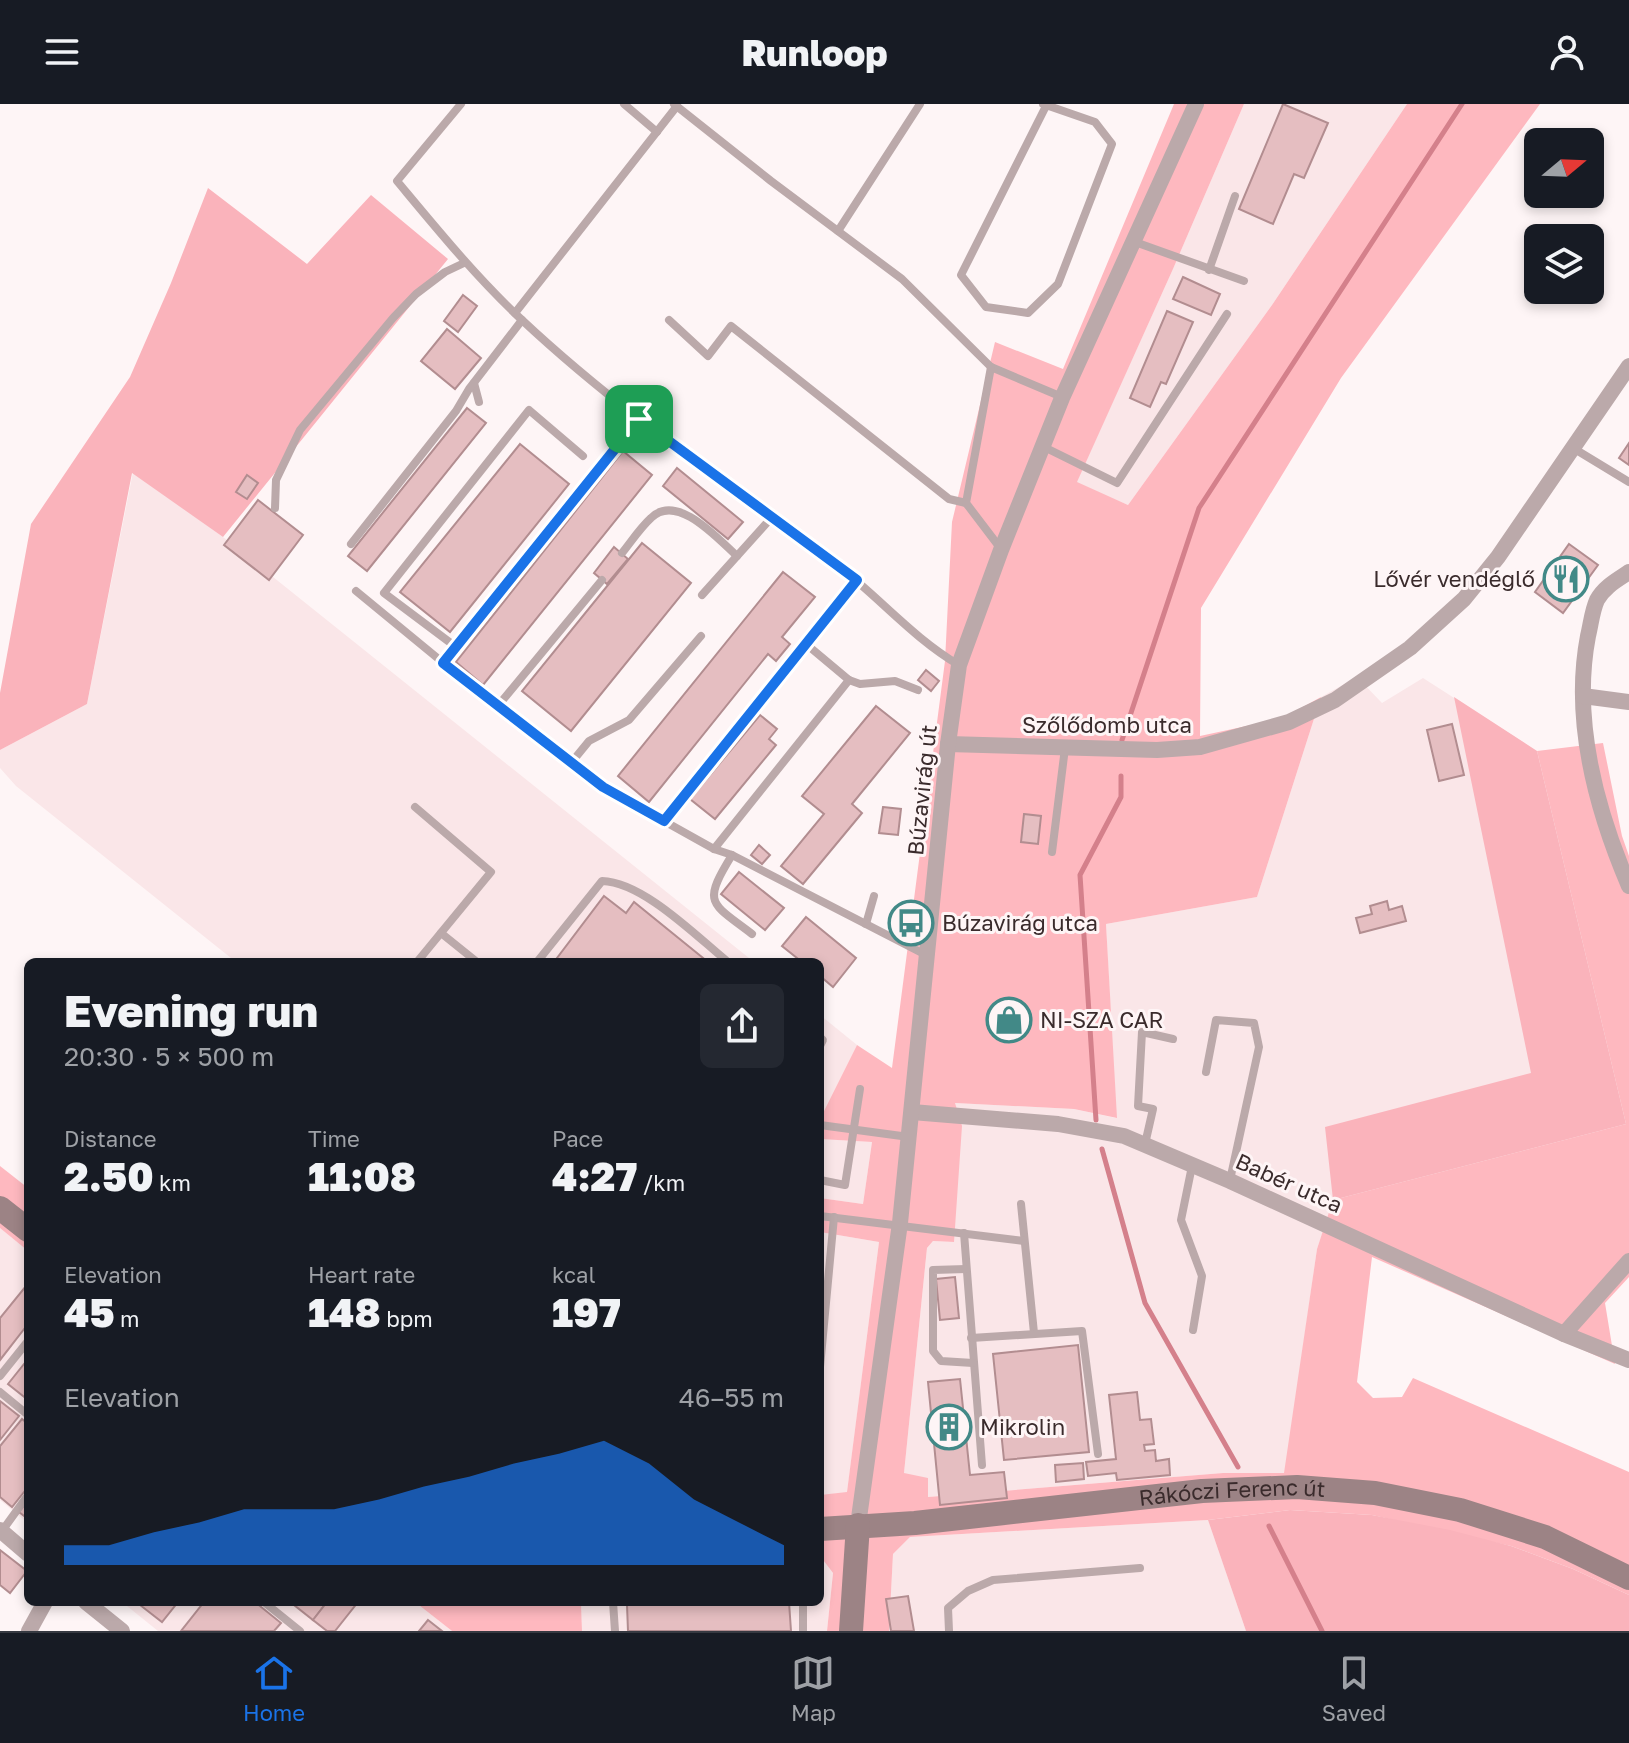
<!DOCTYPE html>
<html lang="en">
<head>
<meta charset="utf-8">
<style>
	:root { --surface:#171b24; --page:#242831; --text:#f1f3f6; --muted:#9ea1a6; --line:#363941; --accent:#1a73e8 }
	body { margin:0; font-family:"Golos Text",sans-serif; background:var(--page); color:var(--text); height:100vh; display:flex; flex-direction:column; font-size:30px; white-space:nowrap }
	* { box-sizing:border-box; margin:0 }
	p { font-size:26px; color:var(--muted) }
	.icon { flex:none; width:44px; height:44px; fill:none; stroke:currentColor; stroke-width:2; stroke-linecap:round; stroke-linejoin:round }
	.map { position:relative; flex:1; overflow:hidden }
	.details { position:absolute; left:24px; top:854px; width:800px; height:648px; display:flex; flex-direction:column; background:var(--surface); border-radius:12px; box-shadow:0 4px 12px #0003 }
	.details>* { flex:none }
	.needle { width:52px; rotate:71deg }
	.controls { position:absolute; left:1524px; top:24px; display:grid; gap:16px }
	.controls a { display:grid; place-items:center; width:80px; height:80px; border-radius:12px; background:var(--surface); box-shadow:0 4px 12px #0003; font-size:40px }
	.pin { position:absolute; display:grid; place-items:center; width:68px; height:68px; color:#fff; margin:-34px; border-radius:16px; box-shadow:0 4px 12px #0006 }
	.round { display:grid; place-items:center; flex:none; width:84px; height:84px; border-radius:12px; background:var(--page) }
	.summary { display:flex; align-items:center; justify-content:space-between; height:136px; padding:0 40px }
	h1 { font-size:44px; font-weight:800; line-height:60px }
	.metrics { display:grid; grid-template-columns:repeat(3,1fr); gap:12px; height:136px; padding:8px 40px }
	.metrics div { display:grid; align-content:center }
	.metrics b { font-size:40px; font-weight:800 }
	.metrics small { font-size:22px; font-weight:400 }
	.metrics p { font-size:22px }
	.chart { height:224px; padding:16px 40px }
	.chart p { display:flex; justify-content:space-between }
	.chart svg { width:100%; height:144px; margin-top:8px; fill:var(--accent); opacity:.7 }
	header { display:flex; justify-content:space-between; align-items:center; height:104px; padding:0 40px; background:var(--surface); font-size:36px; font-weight:800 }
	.menu { display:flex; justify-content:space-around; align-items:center; height:112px; border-top:2px solid var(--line); background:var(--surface); font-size:22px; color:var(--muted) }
	.menu a { display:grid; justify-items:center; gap:4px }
	.menu .on { color:var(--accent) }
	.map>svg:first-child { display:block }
	.built { fill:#fae6e8 }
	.green { fill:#feb8bf }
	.forest { fill:#fab3bb }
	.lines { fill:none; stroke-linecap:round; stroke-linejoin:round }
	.stream { stroke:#d4808b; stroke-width:5 }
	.building { fill:#e5bec1; stroke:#b28d90; stroke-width:2 }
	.lane { stroke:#bba9aa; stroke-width:8 }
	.street { stroke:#bba9aa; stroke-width:16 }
	.secondary { stroke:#9c8385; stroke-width:24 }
	.route-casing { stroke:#fff; stroke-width:16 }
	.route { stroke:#1a73e8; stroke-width:10 }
	.labels { text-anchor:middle; stroke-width:6; stroke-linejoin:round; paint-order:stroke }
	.poi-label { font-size:22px; fill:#3a2b2c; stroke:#fef5f6; text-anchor:start }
	.street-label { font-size:22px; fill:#3a2b2c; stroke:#fef5f6 }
</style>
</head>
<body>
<header><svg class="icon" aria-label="menu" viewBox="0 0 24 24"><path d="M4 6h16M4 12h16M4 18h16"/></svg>Runloop<svg class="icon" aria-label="person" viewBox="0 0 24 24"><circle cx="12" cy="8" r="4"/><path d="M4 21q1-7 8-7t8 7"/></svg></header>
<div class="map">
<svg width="1629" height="1527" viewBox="0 0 1629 1527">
	<rect width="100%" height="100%" fill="#fef5f6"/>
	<g class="built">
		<path d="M1244,0H1407L1272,201L1128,401L1076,379L1173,165Z"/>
		<path d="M133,368L223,433L754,858H236L16,682L0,664V646L87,600Z"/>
		<path d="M1357,573L1382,599L1423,574L1537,647L1626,1020L1334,1096L1317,1145L1285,1369H1223L928,1393L904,1369L927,1144L933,1137L954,1138L955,999L1074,1005L1116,1014L1106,820L1257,793L1321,593Z"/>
		<path d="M820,911L857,941L820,1015Z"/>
		<path d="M820,1035L872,1038L863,1100L820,1094Z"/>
		<path d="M0,1124L28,1147V1419L0,1396Z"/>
		<path d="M820,1128L879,1138L847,1389L820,1391Z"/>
		<path d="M1208,1416L1246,1527H889L893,1450L910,1433Z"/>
		<path d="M820,1452L833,1469L827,1527H582L581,1498H820Z"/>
		<path d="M122,1498H415L452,1527H158Z"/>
	</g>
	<g class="green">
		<path d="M1174,0H1244L1173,165L1077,378L1128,401L1272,201L1407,0H1540L1341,274L1201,504L1200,632L1283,614L1321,593L1257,793L1106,820L1117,1014L1074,1005L955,999L962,1022L954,1138L933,1137L927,1144L904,1369L928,1374V1393L1223,1369H1284L1317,1145L1333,1096L1626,1020L1537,647L1603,639L1622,732L1629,752V1173L1605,1199L1615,1260L1372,1153L1357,1278L1373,1294L1402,1293L1413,1274L1629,1368V1491L1573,1465L1511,1442L1372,1411L1290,1406L1208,1416L910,1433L893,1450L889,1527H827L833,1469L820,1452V1391L847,1388L879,1138L820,1128V1094L863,1100L872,1038L820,1035V1015L857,941L892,964L945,557L952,418L995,238L1063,265Z"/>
		<path d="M0,1062L28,1084V1147L0,1124Z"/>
		<path d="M415,1498H581L582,1527H452Z"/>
	</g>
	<g class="forest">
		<path d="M208,84L307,160L371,91L448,155L223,433L132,369L87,600L0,646V589L31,420L130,273L171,179Z"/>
		<path d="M1454,593L1537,647L1626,1020L1333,1096L1325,1023L1531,969Z"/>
		<path d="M1290,1406L1372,1411L1450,1426L1511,1442L1573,1465L1629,1491V1527H1246L1208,1416Z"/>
	</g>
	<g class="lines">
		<g class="stream">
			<path d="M1122,636L1199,404L1462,0"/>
			<path d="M1096,1016L1080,771L1121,693V672"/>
			<path d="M1102,1045L1145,1199L1238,1363"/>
			<path d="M1269,1422L1322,1527"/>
		</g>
	</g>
	<g class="building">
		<path d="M1283,0L1328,19L1304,74L1294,70L1273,120L1239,105Z"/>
		<path d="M1183,173L1220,190L1211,211L1173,195Z"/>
		<path d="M463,191L477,202L458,228L444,217Z"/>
		<path d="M1167,207L1193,218L1166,280L1161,278L1150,303L1130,294Z"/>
		<path d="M447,225L481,254L455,285L421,257Z"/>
		<path d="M467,304L486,319L367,467L348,452Z"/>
		<path d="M1629,339V361L1619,354Z"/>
		<path d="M520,340L569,380L450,528L400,488Z"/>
		<path d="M623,347L652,371L483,581L456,558Z"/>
		<path d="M677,364L743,418L728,435L663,382Z"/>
		<path d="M247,371L258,379L247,395L236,388Z"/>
		<path d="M258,396L303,431L269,476L224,441Z"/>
		<path d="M642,439L691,479L571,627L522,587Z"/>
		<path d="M1569,440L1598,461L1563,509L1535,488Z"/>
		<path d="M614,443L628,455L607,480L594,469Z"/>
		<path d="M783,468L815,493L782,533L790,540L776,557L768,550L649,698L618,672Z"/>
		<path d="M926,566L939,577L931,587L918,576Z"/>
		<path d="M876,602L910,629L852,700L862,709L803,780L781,762L824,710L802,692Z"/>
		<path d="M760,611L777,625L769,635L776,641L715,715L690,695Z"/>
		<path d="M1452,620L1464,671L1439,677L1427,626Z"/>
		<path d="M883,703L901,705L898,731L879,729Z"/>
		<path d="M1024,710L1041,712L1038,740L1021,738Z"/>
		<path d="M759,741L770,751L762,760L751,751Z"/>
		<path d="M739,768L784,804L765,826L721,790Z"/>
		<path d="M604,792L626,809L634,798L708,858H554Z"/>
		<path d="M1387,797L1389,806L1402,802L1406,817L1360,829L1356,814L1372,810L1370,802Z"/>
		<path d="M806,813L856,854L833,883L820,872V858H802L782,842Z"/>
		<path d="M955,1173L959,1214L940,1216L936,1175Z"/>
		<path d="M26,1182L28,1184V1220L0,1256V1214Z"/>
		<path d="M1078,1241L1089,1348L1004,1356L993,1250Z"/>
		<path d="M28,1255V1296L8,1280Z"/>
		<path d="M960,1275L970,1371L1004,1368L1007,1394L940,1401L928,1278Z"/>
		<path d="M1137,1288L1140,1316L1151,1315L1154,1340L1144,1341L1145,1347L1155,1346L1156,1357L1169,1355L1170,1371L1117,1376L1116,1369L1088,1372L1086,1358L1116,1355L1109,1291Z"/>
		<path d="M0,1297L19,1312L0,1336Z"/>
		<path d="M22,1315L28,1320V1383L12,1403L0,1393V1342Z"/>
		<path d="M1083,1359L1084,1375L1056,1378L1055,1361Z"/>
		<path d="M28,1396V1415L19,1408Z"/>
		<path d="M0,1446L27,1467L10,1489L0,1481Z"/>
		<path d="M908,1492L914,1527H891L886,1495Z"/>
		<path d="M143,1498H178L162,1518L140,1501Z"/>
		<path d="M204,1498H255L281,1519L274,1527H181Z"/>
		<path d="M296,1498H327L313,1516L294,1501Z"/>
		<path d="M327,1498H358L335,1527H327L313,1516Z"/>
		<path d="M708,1498H789L791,1527H628L627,1501Z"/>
		<path d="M428,1516L442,1527H419Z"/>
	</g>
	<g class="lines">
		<g class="lane">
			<path d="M461,0L397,77C437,125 476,173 522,216C619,307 730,382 837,461C879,493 913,534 959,561"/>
			<path d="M624,0L657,28"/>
			<path d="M674,0L771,77L902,175L991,263L1062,293"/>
			<path d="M1043,0L1095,18L1112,40L1058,180L1028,209L986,203L961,171L1046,2"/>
			<path d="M838,127L920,0"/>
			<path d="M1135,138L1244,177"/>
			<path d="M1209,166L1235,92"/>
			<path d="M515,209L677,2"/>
			<path d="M669,216L708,252L731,222L949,395L966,399"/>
			<path d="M991,263L966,399L1001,445"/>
			<path d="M474,279L479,298"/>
			<path d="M1042,342L1117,379L1227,210"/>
			<path d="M1573,344L1629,378"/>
			<path d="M275,404L276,376L300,326L393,214L416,190L445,168L464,159"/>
			<path d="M351,440L456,307L469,285L522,216"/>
			<path d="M622,449C631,438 640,424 651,414C677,388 718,435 737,452"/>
			<path d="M356,487L497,603L603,683L714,745L732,751L926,851"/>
			<path d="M702,491L772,413"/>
			<path d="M806,540L849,576L860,580L895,577L918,586"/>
			<path d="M456,543L384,489L529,306L583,352"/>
			<path d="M443,559L639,315"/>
			<path d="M497,603L602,476"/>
			<path d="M571,659L589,637L629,616L701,532"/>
			<path d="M415,703L491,768L417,858"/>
			<path d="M664,717L857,476"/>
			<path d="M714,745L849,576"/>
			<path d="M1052,748L1065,644"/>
			<path d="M732,751C702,800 710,798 752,830"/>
			<path d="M866,820L874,792"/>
			<path d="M441,829L477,858"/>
			<path d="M537,858L602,777C643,778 696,832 728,858"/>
			<path d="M820,933L823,936L820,942"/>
			<path d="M1206,968L1216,916L1254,919L1259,943L1230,1076"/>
			<path d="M820,1021L909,1033"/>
			<path d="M1145,1040L1153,1005L1138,1002L1142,928L1173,935"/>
			<path d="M1192,1062L1181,1116L1202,1172L1193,1226"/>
			<path d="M820,1076L845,1081L860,985"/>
			<path d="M1021,1100L1034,1229"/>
			<path d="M820,1112L1024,1137"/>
			<path d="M964,1129L982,1361"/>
			<path d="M966,1165L933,1166V1247L941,1257L973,1259"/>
			<path d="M971,1234L1082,1227L1098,1350"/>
			<path d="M820,1263L834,1113"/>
			<path d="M0,1272L28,1237"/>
			<path d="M0,1288L28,1311"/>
			<path d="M2,1427L28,1391"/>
			<path d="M264,1498L300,1527"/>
			<path d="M613,1498L615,1527"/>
			<path d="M803,1498V1527"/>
			<path d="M949,1527L948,1504L968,1487L993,1476L1140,1464"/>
		</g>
		<g class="street">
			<path d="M1629,468C1617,476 1604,483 1597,496C1592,507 1591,520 1588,532C1572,615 1596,705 1629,782"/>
			<path d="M1583,592L1629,598"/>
			<path d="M948,640L1157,646L1200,643L1289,618L1335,596L1410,544L1464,495L1498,453L1629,262"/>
			<path d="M912,1008L1058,1020L1124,1032L1230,1077L1564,1230L1629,1256"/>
			<path d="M1564,1230L1629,1157"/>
			<path d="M858,1421L900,1119L948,640L959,561L1001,446L1062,294L1196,0"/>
			<path d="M0,1426L28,1450"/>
			<path d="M86,1498L122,1527"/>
			<path d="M29,1527L45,1498"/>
		</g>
		<g class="secondary">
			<path d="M0,1104L28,1126"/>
			<path id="s1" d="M820,1425L915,1419L1202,1387L1297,1383L1375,1389L1460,1406L1545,1433L1629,1474"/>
			<path d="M851,1527L858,1421"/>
		</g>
	</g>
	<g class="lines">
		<g class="route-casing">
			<path id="route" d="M639,315L857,476L664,717L603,683L443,559Z"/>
		</g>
		<use href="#route" class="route"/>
	</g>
	<defs>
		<g id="restaurant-ring" transform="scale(2.3)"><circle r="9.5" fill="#fef5f6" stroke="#428987" stroke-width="1.5"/><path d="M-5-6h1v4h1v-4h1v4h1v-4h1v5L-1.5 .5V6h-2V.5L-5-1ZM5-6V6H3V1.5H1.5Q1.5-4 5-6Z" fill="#428987"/></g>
		<g id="bus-ring" transform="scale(2.3)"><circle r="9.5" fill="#fef5f6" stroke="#428987" stroke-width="1.5"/><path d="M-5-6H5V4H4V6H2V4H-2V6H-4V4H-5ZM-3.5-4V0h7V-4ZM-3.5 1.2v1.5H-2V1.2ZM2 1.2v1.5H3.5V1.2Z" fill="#428987"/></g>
		<g id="shop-ring" transform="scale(2.3)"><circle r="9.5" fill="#fef5f6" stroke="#428987" stroke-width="1.5"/><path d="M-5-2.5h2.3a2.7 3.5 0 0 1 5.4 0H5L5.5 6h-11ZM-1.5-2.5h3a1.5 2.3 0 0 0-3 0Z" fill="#428987"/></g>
		<g id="building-ring" transform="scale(2.3)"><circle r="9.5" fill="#fef5f6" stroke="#428987" stroke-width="1.5"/><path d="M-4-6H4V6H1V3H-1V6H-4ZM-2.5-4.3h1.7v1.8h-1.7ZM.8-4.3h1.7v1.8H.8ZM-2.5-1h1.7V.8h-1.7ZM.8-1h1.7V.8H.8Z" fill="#428987"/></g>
	</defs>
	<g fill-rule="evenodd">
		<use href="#restaurant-ring" x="1566" y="475"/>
		<use href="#bus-ring" x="911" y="819"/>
		<use href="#shop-ring" x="1009" y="916"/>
		<use href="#building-ring" x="949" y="1323"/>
	</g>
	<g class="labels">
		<g class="poi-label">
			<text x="1535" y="483" text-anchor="end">Lővér vendéglő</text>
			<text x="942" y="827">Búzavirág utca</text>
			<text x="1040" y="924">NI-SZA CAR</text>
			<text x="980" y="1331">Mikrolin</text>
		</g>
		<g class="street-label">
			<text x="1107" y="629">Szőlődomb utca</text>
			<text transform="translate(922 686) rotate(-84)" y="8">Búzavirág út</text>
			<text transform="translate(1289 1079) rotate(24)" y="8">Babér utca</text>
			<text dy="8" stroke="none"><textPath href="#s1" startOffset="414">Rákóczi Ferenc út</textPath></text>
		</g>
	</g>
</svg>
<div class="controls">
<a><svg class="needle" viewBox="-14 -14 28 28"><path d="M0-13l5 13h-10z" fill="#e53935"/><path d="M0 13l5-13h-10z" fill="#9ea1a6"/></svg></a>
<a><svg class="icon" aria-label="layers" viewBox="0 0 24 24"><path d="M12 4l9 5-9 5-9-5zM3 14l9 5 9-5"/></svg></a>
</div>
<div class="pin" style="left:639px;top:315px;background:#1e9e55"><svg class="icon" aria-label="arrive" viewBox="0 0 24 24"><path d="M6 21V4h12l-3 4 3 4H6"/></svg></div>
<section class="details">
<div class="summary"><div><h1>Evening run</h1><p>20:30 · 5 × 500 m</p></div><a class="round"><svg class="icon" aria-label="share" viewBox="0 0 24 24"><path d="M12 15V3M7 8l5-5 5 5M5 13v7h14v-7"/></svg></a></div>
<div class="metrics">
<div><p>Distance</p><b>2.50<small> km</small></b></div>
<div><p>Time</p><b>11:08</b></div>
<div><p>Pace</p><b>4:27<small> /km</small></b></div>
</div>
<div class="metrics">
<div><p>Elevation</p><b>45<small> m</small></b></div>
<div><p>Heart rate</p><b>148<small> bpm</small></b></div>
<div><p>kcal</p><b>197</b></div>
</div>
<div class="chart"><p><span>Elevation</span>46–55 m</p>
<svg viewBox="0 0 160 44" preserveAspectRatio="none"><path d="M0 44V38L10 38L20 34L30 31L40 27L50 27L60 27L70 24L80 20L90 17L100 13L110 10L120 6L130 13L140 24L150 31L160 38V44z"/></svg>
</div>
</section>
</div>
<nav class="menu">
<a class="on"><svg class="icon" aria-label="home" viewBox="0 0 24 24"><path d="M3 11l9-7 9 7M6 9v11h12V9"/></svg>Home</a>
<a><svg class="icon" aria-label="map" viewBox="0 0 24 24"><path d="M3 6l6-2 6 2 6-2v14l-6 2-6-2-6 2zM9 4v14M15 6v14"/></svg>Map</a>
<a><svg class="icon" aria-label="saved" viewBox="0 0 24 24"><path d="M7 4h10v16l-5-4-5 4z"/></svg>Saved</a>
</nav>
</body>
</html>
